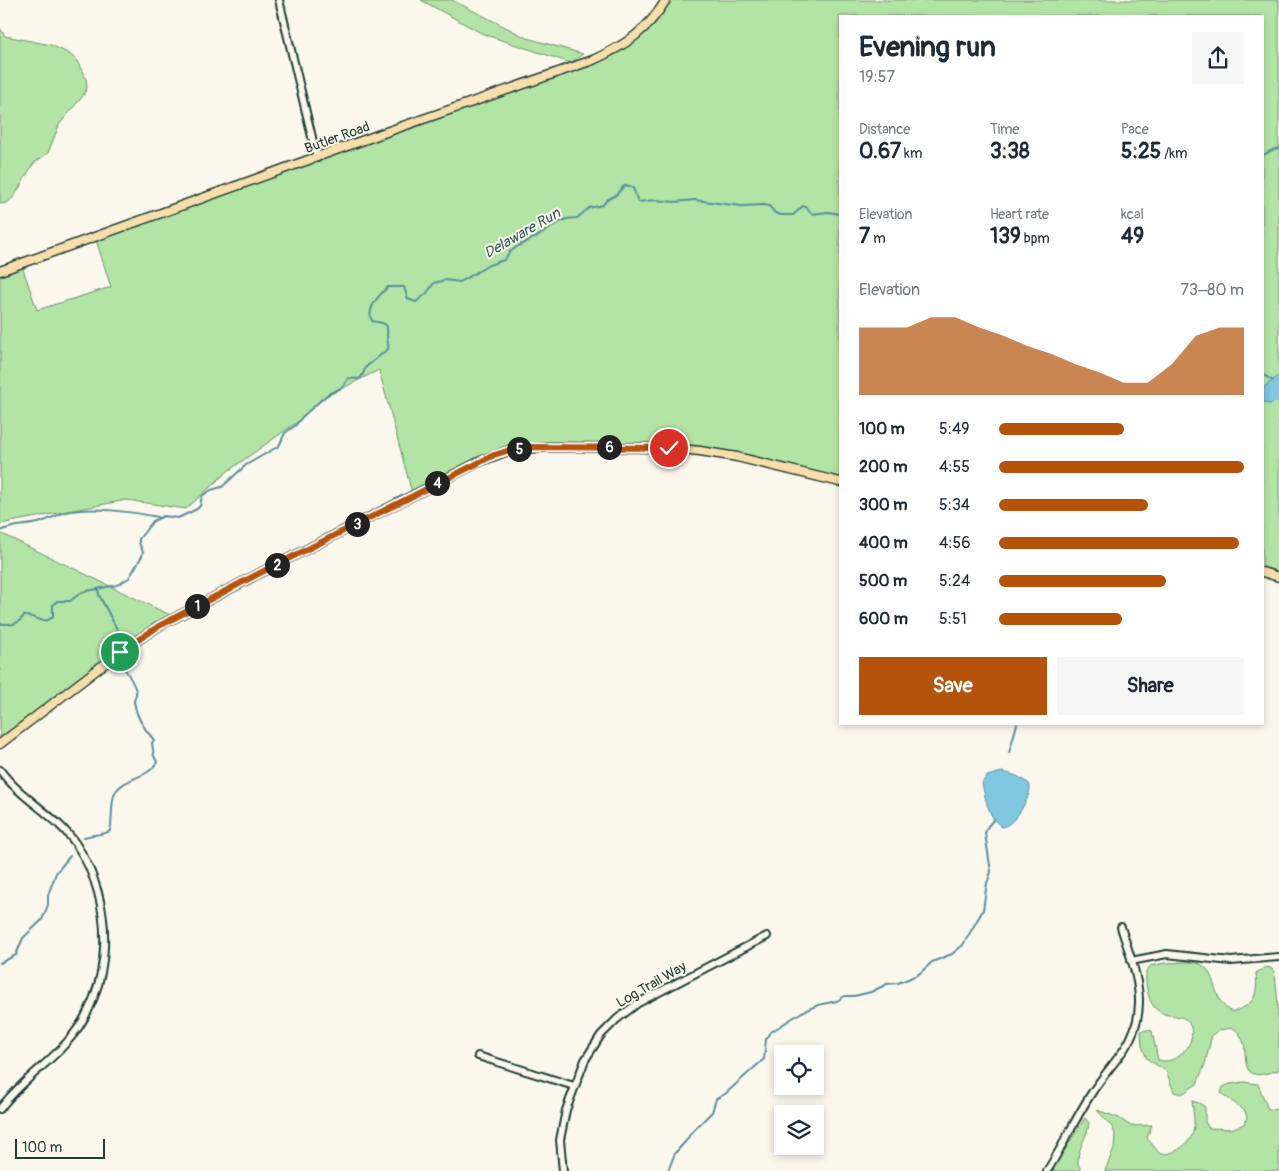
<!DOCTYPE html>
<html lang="en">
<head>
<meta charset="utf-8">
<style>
	:root { --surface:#fff; --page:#f6f6f7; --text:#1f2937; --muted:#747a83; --accent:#b45309 }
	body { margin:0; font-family:Pangolin,sans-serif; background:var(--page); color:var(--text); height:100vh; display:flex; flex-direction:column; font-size:19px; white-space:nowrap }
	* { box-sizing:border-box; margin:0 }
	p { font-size:16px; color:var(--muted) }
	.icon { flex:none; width:28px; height:28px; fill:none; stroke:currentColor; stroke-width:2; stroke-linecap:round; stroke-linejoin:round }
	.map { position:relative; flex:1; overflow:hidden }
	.drawer { position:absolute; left:839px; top:15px; width:425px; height:710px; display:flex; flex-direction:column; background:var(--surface); border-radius:0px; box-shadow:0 2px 8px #0003 }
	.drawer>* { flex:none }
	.controls { position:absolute; left:774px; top:1045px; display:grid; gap:10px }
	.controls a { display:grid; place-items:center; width:50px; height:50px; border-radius:0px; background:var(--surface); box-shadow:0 2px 8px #0003; font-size:25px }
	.scale { position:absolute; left:15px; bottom:12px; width:90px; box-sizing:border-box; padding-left:5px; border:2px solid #1f3d34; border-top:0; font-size:14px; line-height:18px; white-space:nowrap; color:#1f3d34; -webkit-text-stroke:4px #fbf7ec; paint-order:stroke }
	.pin { position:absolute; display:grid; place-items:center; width:42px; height:42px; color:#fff; margin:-21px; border:2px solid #fff; border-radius:50%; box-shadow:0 1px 5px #0007 }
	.km { position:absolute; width:25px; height:25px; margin:-12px; border-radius:50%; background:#222; color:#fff; font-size:14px; line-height:25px; text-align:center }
	.round { display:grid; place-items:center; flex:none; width:52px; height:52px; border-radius:0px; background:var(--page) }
	.headline { display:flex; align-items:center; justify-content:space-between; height:85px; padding:0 20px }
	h1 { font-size:28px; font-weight:800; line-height:38px }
	.stats { display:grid; grid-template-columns:repeat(3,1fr); gap:8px; height:85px; padding:5px 20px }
	.stats div { display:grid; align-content:center }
	.stats b { font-size:21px; font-weight:800 }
	.stats small { font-size:14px; font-weight:400 }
	.stats p { font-size:14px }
	.chart { height:140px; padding:10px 20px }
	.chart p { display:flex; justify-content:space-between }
	.chart svg { width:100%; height:90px; margin-top:5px; fill:var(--accent); opacity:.7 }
	.cta { display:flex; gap:10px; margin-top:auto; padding:10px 20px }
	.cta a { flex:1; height:58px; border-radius:0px; background:var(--accent); color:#fff; font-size:20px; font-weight:800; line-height:58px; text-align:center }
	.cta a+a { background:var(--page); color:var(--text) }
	ul { padding:0 20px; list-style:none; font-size:16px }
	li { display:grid; grid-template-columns:80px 60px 1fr; align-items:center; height:38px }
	li i { height:12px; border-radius:6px; background:var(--accent) }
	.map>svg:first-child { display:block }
	.green { fill:#b2e4a5; stroke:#68906c }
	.water { fill:#80c7e1; stroke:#59909c }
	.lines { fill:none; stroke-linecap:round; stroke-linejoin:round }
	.stream { stroke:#59909c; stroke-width:2 }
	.minor-casing { stroke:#1f3d34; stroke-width:10 }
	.major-casing { stroke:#1f3d34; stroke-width:11 }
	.minor { stroke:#fbf7ec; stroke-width:6 }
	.major { stroke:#f8deab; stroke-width:8 }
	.route-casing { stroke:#fff; stroke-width:10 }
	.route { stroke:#b45309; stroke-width:6 }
	.labels { text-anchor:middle; stroke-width:4; stroke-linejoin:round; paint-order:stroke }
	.street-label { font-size:14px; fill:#1f3d34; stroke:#fbf7ec }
	.water-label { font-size:15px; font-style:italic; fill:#37605f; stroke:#fbf7ec }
</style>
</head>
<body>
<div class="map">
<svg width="1279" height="1171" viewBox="0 0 1279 1171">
	<rect width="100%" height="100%" fill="#fbf7ec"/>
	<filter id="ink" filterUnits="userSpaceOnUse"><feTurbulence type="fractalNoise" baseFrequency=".02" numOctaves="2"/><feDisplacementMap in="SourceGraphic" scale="10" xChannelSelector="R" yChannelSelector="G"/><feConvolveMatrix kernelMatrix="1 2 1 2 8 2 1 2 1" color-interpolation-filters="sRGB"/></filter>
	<g filter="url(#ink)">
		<g class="green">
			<path d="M421,0H452L527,38L583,54L571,63L483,34Z"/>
			<path d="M669,0H1279V578L1262,573V16H840V478L686,448H519L412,493L379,370L321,399L300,420L228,471L186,509L126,500L0,524V274L22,266L37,310L111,287L96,240L288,172L623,48Z"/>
			<path d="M0,28L5,36L51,45L70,54L77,61L86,79L87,88L82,97L59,125L48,153L33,164L14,197L7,203L0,204Z"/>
			<path d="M0,533L172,616L0,740Z"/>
			<path d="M1165,963C1175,963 1191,960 1200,964C1218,972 1211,1002 1232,1012C1254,1005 1258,997 1256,973C1261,970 1268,964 1273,970C1279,980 1279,1052 1279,1070C1274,1071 1269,1073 1264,1074C1241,1079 1247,1056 1244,1044C1242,1037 1239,1032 1233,1028L1219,1030L1212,1035L1205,1064L1197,1084L1182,1094L1174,1092L1166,1071L1147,1059L1142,1046L1141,1031L1147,1030L1152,1031L1158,1060C1177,1066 1198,1043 1190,1025C1184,1013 1172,1018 1162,1013C1148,1007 1145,985 1146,972L1150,966Z"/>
			<path d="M1244,1082L1258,1084L1268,1109L1279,1110V1171H1105L1114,1148L1115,1134L1112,1127L1097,1110L1119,1118L1131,1126L1152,1125L1147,1138L1160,1154C1167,1154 1173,1153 1179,1149C1199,1137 1194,1121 1192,1101L1199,1103L1205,1107V1122L1209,1128L1231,1129L1244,1124L1247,1118L1245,1111L1221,1093L1223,1087L1230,1084Z"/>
			<path d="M1085,1118L1089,1123C1088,1139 1070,1157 1082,1171H1054L1053,1168Z"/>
		</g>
		<g class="water">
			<path d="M1279,375V400L1270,404L1265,403L1263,400V388Z"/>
			<path d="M1002,772C1013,774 1022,777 1030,785C1031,797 1015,825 1002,827C989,820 985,797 982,783L987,776Z"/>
		</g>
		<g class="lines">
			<g class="stream">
				<path d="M1262,156L1272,150L1279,148"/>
				<path d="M1262,374L1273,381"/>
				<path d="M0,531C11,525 25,526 38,523C47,521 56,515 66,512C90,506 134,512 158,517"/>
				<path d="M98,589L99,595L118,631L114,647V652"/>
				<path d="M0,624C14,623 13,628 24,616C36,615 42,626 53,617V605L57,601H70L82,592L117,585L129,578L142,556L143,552L139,543V539L153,521L164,516L178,518L197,509L200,506L202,496L211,490L222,487L246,465L279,446L285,433L296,425L302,417L328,394L343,387L348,378L359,379L362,376L366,367L388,349C389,344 387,340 387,336C388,321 385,324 372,321C366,308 379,295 388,287H404L408,299L416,302L427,293L434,283L445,280L460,282L489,265L504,260L510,252L518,246L540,235L556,224L566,219L577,218L589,208L603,205C606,198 611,199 617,194C621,191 620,188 626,185L633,188L638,202L656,200L674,202L695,200L741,206L765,205L769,206L775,213L781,215H793L803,206L806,207L812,214L828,212L840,214"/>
				<path d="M1009,753L1017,724"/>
				<path d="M84,837C93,834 104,835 110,831C113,820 110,799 116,791C127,776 148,779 157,762L154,756L152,743L154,740C145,730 136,716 134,702C134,698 137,695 136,691C135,685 123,665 119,660"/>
				<path d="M0,963L16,955L23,938L42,920L48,905V895L56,873L70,856"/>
				<path d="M668,1171L675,1153L686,1141L691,1133L712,1112L716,1099L725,1094L764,1059L766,1039L771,1032L802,1012L818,1005L837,1001L845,996H854L871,992L887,984L898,983L908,979L919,974L932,962L952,954L963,945L983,910L987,883L991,872L985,833L988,826L994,819"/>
			</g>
			<g class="minor-casing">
				<g id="minor">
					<path d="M279,0L317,158"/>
					<path d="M0,770C21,799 55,814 76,844C115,902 115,989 67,1042C46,1066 19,1083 0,1109"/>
					<path d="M1131,961L1167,954L1231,961L1279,957"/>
					<path d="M478,1056L574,1086"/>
					<path d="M563,1171L560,1140L566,1110L585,1060L601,1035L617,1019L638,1003L767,936"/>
					<path d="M1047,1171C1063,1146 1075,1119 1091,1094C1101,1078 1114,1064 1125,1048C1152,1007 1134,969 1121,927"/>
				</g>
			</g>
			<g class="major-casing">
				<g id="major">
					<path d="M0,271L386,132L593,60C626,45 647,31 666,0"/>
					<path d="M1262,572L1279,577"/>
					<path d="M0,744L120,652L159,626L260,573L481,461L510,450L549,447L669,448L700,451L737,457L840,482"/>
				</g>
			</g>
			<use href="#minor" class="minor"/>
			<use href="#major" class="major"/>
		</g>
	</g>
	<g class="lines" filter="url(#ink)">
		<g class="route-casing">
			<path id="route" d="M120,652L159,626L260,573L494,455L510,450L530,447L669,448"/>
		</g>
		<use href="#route" class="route"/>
	</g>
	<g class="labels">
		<g class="street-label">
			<text transform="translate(337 137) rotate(-20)" y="5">Butler Road</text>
			<text transform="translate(651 984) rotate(-30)" y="5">Log Trail Way</text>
		</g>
		<g class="water-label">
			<text transform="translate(522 233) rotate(-30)" y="5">Delaware Run</text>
		</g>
	</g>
</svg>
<div class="controls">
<a><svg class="icon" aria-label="locate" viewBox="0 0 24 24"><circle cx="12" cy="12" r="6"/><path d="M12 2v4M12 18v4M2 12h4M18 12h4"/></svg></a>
<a><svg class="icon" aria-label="layers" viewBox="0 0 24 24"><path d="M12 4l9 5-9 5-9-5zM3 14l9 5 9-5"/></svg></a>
</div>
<div class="scale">100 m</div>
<div class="pin" style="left:120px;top:652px;background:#1e9e55"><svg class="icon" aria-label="arrive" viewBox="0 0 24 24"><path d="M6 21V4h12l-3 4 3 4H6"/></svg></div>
<div class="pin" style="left:669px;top:448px;background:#d93025"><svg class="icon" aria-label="check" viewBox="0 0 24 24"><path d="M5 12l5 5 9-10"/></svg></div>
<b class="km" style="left:197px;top:606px">1</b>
<b class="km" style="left:277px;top:565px">2</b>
<b class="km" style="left:357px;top:524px">3</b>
<b class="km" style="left:437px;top:483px">4</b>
<b class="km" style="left:519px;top:449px">5</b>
<b class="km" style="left:609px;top:447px">6</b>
<section class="drawer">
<div class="headline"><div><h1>Evening run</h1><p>19:57</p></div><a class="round"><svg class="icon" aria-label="share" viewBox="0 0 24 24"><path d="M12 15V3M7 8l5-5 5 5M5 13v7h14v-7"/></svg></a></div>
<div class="stats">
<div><p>Distance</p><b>0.67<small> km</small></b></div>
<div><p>Time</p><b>3:38</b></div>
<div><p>Pace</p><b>5:25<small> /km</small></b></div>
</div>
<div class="stats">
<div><p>Elevation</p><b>7<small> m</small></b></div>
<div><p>Heart rate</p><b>139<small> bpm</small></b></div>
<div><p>kcal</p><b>49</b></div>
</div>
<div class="chart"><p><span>Elevation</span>73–80 m</p>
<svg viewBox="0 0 160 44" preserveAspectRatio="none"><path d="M0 44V11L10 11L20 11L30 6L40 6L50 11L60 15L70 20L80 24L90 29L100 33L110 38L120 38L130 29L140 15L150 11L160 11V44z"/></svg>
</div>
<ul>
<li><b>100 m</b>5:49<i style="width:51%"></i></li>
<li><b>200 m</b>4:55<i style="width:100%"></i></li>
<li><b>300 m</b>5:34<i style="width:61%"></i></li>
<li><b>400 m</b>4:56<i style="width:98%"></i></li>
<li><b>500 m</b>5:24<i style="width:68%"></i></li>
<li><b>600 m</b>5:51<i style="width:50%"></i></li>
</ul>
<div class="cta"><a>Save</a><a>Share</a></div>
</section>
</div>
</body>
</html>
